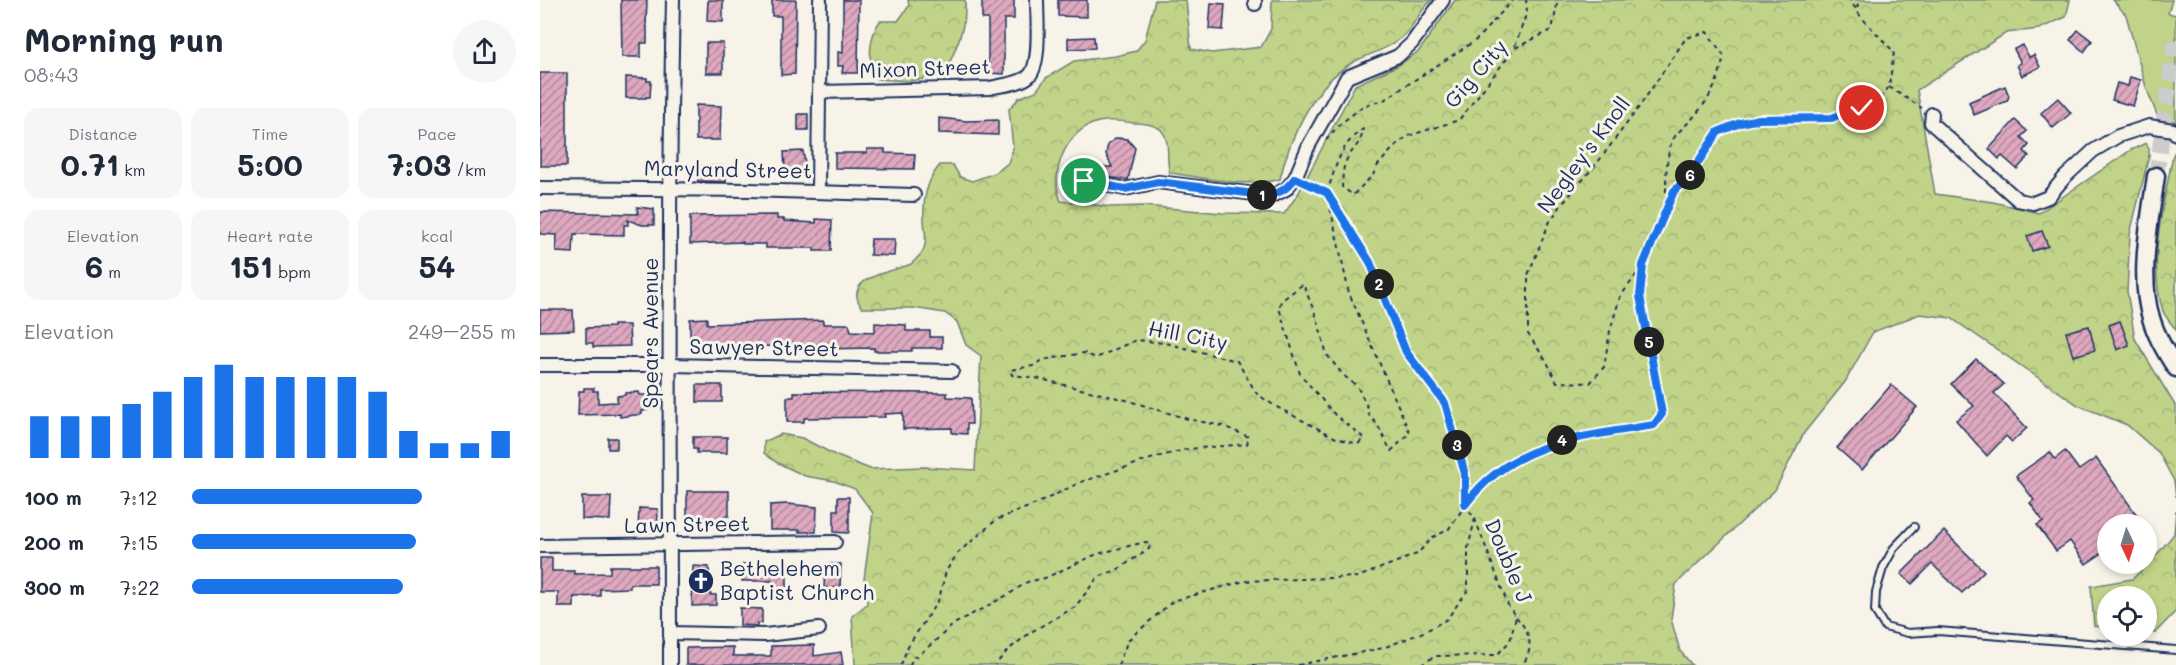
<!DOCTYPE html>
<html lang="en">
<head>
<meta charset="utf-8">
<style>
	:root { --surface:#fff; --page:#f6f6f7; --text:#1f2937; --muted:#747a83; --accent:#1a73e8 }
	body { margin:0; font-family:Mali,sans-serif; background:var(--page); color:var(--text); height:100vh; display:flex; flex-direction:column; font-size:22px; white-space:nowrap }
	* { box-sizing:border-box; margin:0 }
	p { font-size:20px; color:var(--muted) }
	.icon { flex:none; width:33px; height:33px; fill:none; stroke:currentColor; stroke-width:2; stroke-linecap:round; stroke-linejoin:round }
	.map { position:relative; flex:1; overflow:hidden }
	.sheet { display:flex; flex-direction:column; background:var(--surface); width:540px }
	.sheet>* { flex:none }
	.needle { width:39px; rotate:176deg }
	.buttons { position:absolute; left:1557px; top:514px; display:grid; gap:12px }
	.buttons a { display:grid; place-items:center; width:60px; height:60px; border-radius:50%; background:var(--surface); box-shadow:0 3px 9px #0003; font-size:30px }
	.pin { position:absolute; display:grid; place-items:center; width:51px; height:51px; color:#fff; margin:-26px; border:3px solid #fff; border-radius:50%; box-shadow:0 2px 6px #0007 }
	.km { position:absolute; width:30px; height:30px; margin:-15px; border-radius:50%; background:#222; color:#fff; font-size:16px; line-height:30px; text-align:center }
	.round { display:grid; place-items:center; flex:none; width:63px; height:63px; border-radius:32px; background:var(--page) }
	.summary { display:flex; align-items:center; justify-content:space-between; height:102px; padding:0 24px }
	h1 { font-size:33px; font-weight:700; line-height:45px }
	.metrics { display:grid; grid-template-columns:repeat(3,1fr); gap:9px; height:102px; padding:6px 24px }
	.metrics div { display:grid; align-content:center; border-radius:15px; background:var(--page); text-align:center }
	.metrics b { font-size:30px; font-weight:700 }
	.metrics small { font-size:16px; font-weight:400 }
	.metrics p { font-size:16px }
	.chart { height:168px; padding:12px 24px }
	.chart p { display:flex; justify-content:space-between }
	.chart svg { width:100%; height:108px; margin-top:6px; stroke:var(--accent); stroke-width:6 }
	ul { padding:0 24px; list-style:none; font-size:20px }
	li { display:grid; grid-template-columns:96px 72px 1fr; align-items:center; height:45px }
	li i { height:15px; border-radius:8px; background:var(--accent) }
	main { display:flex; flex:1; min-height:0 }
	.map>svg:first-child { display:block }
	.grass { fill:#c0d388; stroke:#6e8173; stroke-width:1.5 }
	.forest { fill:url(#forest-crowns); stroke:#6e8173; stroke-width:1.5 }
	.building { fill:url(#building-hatch); stroke:#1b2f5e; stroke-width:1.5 }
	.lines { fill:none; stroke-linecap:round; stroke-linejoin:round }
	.secondary-tunnel { stroke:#cbcccc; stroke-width:16; stroke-dasharray:16 8; stroke-linecap:butt }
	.lane-casing { stroke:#1b2f5e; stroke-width:10 }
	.street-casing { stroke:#1b2f5e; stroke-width:16 }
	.secondary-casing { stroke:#1b2f5e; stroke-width:21 }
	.path { stroke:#1b2f5e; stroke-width:2; stroke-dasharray:4.5 4.5; stroke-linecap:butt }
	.lane { stroke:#f7f3e8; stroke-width:6 }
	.street { stroke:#f7f3e8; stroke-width:12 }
	.secondary { stroke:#f7f3e8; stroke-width:16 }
	.route-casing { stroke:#fff; stroke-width:12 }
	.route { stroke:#1a73e8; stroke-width:8 }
	.labels { text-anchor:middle; stroke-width:6; stroke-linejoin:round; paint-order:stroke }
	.street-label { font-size:21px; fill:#1b2f5e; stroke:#f7f3e8 }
	.poi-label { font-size:21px; fill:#1b2f5e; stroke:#f7f3e8; text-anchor:start }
</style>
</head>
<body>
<main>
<section class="sheet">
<div class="summary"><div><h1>Morning run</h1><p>08:43</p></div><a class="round"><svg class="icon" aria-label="share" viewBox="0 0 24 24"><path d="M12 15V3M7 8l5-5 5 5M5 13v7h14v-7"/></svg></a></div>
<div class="metrics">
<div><p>Distance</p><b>0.71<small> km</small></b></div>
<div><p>Time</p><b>5:00</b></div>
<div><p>Pace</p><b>7:03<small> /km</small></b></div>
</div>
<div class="metrics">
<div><p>Elevation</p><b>6<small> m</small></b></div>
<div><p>Heart rate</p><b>151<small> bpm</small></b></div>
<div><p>kcal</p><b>54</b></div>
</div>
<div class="chart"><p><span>Elevation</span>249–255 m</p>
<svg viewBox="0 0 160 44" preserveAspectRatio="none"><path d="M5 44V27M15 44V27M25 44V27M35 44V22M45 44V17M55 44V11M65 44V6M75 44V11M85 44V11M95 44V11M105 44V11M115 44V17M125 44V33M135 44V38M145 44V38M155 44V33"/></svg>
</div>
<ul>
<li><b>100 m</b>7:12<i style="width:71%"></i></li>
<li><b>200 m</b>7:15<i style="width:69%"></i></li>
<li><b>300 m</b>7:22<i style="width:65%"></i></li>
</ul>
</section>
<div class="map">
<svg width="1636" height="665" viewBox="0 0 1636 665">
	<defs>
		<pattern id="forest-crowns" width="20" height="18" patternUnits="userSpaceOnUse" patternTransform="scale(1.5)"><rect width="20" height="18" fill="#c0d388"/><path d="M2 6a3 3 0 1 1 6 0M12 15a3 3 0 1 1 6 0" fill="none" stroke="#a4b578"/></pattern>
		<pattern id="building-hatch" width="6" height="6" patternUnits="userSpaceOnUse" patternTransform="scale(1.5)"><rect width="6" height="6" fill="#dea8be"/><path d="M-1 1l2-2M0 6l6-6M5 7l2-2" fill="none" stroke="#b3899e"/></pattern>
	</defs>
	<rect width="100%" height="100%" fill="#f7f3e8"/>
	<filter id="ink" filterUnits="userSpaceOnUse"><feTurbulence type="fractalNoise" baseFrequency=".0167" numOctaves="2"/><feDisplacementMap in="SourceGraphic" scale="12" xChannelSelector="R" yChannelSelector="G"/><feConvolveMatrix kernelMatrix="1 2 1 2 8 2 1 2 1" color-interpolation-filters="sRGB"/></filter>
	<g filter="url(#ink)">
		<path class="grass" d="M1573,0H1632L1628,13L1636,15V122L1617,115L1606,87L1586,15Z"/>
		<g class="forest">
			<path d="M368,0H425C427,22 418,44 409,64L392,70L383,79L368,81L336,79C327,63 329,36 340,21H358L369,6Z"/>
			<path d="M615,0H646L651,49L672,53L721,47L731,29L732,0H892C879,11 873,29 860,39C845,51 827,54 810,64C774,85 749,139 740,179C707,189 663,177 630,173C625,160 632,140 620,129C613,124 602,123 594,123C580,121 565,119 552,124C525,134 509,175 521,201L572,207L604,206L682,213L744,214L758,194L815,85L859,65L879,51L915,0H1530L1526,17L1499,29L1466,33L1377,90L1395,194L1453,202L1499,213L1591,150L1606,143L1609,149V156L1590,234L1587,291L1595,339L1636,407V497L1634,481L1619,453L1587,425L1538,405L1411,318L1380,314L1333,332L1305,382L1264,433L1235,490L1136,584L1131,619L1140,651L1152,665H315L312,616L327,604L324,579L333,513L315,489L294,481L265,476L236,462L224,453V442L241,434L262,438L297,456L330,469L383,467L435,470L441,356L426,345L417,322L405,313L373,308H322C300,276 354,272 371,264C374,262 378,257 381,254C389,243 384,230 384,218C383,198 387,180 400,165H413L420,177L432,181L455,173L468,163L473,148L469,109L479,98L496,91L506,78L534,61L576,56L596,51L605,40Z"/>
			<path d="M1636,150V330C1632,324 1625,317 1623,311C1607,263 1624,202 1633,155Z"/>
			<path d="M1636,510V611L1615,633L1607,632L1606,597H1568L1567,628L1554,626L1551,586L1592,579L1609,564L1634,534Z"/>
		</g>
		<g class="building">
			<path d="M81,0H107L106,26H107V43H101V57H82Z"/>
			<path d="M168,0H183V22L167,21Z"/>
			<path d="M232,0H256L255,74L241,75V16H232Z"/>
			<path d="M303,0H319L318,73H302L303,66H298V52L303,53Z"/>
			<path d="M442,0H474V19H464V74L448,73V19H442Z"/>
			<path d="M518,0H547V17L518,16Z"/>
			<path d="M671,3L685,4L683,30L669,29Z"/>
			<path d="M1538,30L1552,41L1544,52L1530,40Z"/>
			<path d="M554,37L555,48L528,49V38Z"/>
			<rect x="166" y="43" width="17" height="30"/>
			<path d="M1483,45L1489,57L1494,55L1500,67L1482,76L1477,65L1481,63L1474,49Z"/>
			<rect x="0" y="73" width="27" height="93"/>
			<path d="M86,77L107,78V81H111L110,97H106V98H86Z"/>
			<path d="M1590,77L1601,80L1593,106L1572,100L1577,83L1588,86Z"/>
			<path d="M1465,86L1469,96L1467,101L1434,115L1429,102Z"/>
			<path d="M1518,98L1531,113L1513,128L1501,113Z"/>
			<path d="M156,105L181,106L180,140H156Z"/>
			<rect x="258" y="114" width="10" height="16"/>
			<path d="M399,118L427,121L458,120V135L399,133Z"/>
			<path d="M1475,120L1487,131L1481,137L1489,145L1484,151L1489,156L1477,169L1462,156L1459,159L1449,149Z"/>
			<path d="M577,138L587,139L595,148L588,180L559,176L561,167H572L566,154L568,144Z"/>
			<path d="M327,149H345V153L375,154L374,169L295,168V153H327Z"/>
			<path d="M263,151L266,169H258V172H247V169H245L244,152Z"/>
			<path d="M158,166H182V168H186V182L158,181Z"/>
			<path d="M97,207L114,209V225H102L88,220V225H84V235L34,234L33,253L16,252L17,235L0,234V212L98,214Z"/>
			<path d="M237,215V219H244V221L276,223V219L292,220L291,251H274V248H226V244H203V242L150,244V216Z"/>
			<path d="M1502,231L1508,246L1492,251L1487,236Z"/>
			<path d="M331,239H355L354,256L330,255Z"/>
			<path d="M0,310H33L34,330L0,331Z"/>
			<path d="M167,318V324L283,320V324H309L311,331L335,332V323L366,325V331H390V337H402V348H372V351H334V348L279,349V345L255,346V343H236V346L200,347V343L150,346V319Z"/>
			<path d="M1580,321L1589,345L1577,350L1569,325Z"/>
			<path d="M73,325H89L90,346L53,347V343H46V328L73,327Z"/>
			<path d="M1549,326L1555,350L1533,356L1526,332Z"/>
			<path d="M1436,359L1464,384L1454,393L1487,428L1472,442L1466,436L1447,456L1416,420L1434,406L1411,384Z"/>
			<rect x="157" y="385" width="25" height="17"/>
			<path d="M1351,385L1377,407L1322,470L1297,448Z"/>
			<path d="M44,388H54L53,391H58V403L77,402V396L85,395V393L99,392L100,395H107L108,410L102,411V414L80,417V414L38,415L39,391H44Z"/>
			<path d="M254,392L407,393V397L431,398L432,424H427V434L412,433V428L363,429V413L344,414L345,417L264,418V422H247V397H254Z"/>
			<path d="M153,437H187V453H157V449H153Z"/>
			<rect x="68" y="438" width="9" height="11"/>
			<path d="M1525,451L1539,470L1556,458L1604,525H1568V549L1546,564L1530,541L1516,551L1497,525L1503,521L1490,503L1494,500L1476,476L1510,452L1515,459Z"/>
			<path d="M147,491H189V516H184V520L154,521V516L147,517Z"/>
			<path d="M42,497H71L70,520L42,519Z"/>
			<path d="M298,497H309V532L308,533L294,532V510H298Z"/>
			<path d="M247,504L277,507L276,532H259L260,530H230V505Z"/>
			<path d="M99,508L118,509L117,532H98Z"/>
			<path d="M1404,531L1444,571L1422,593L1392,564L1372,584L1361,574Z"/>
			<path d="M0,558H12V571H34V574L70,573V566H116V584H90V588L60,589V596L34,597V607H18V592H0Z"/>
			<path d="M203,564L218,565L217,568H247V595H232V581H202Z"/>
			<path d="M285,564H301L300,588H284Z"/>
			<path d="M153,566L169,567L170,595H176V605L152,606Z"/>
			<path d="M200,608L222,609V623H217V626L200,625Z"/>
			<path d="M274,645V656L301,652L303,665H146V648L193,647V656H231V646Z"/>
		</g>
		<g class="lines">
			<path class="secondary-tunnel" d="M1616,176L1636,37"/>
			<g class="lane-casing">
				<path id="lane" d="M1374,527L1354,548L1343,568L1336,592L1335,611L1345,627L1368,633L1398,631L1636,650"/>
			</g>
			<g class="street-casing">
				<g id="street">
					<path d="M715,0V4"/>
					<path d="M280,92L450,88C462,85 481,84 490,75C501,62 497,17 497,0"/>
					<path d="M1392,114L1391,123L1478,200L1493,203L1508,197L1525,177L1553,151L1578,136L1609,126L1633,130L1636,134"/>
					<path d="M544,181L585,189L618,182L723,195H734L746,189L755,178L768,147L807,77L858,56L872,43L903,0"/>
					<path d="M0,188L210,190L374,195"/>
					<path d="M278,191L280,0"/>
					<path d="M0,365H131L412,371"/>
					<path d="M0,546L295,542"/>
					<path d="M130,633L225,635L279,629"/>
					<path d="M130,665C130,443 128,222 133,0"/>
				</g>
			</g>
			<g class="secondary-casing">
				<path id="secondary" d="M1616,176C1610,220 1598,275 1611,318C1616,336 1626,353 1636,368"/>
			</g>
			<g class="path">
				<path d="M1317,8L1319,0"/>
				<path d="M975,46L987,12L986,0"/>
				<path d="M1349,87L1382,108"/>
				<path d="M786,140L799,125L823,106L844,100L936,40L973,0"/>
				<path d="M765,183L787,193L830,262L866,352L905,403L925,474V503"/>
				<path d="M787,193C795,169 800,144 823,129C822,143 813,148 807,159C802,168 803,177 802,187L813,195L833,175L838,165L857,144L868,136L919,120L975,48L1012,30L1018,0"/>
				<path d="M1102,267L1080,297L1070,331L1064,367L1050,383L1017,382L1007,362L988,334V275L1009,223L1022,204L1058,162L1099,107L1146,38L1167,32L1184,56C1178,84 1170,99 1151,120C1145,126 1135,134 1132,141C1125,159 1126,186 1126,206"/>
				<path d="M976,617C990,631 995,649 982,665"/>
				<path d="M361,665L368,646L399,599L406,571L418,553L456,520L496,504L541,482L617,457L648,449L707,444L709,437L683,426L648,419L586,400L496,378L472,375L470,370L493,366L502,360L544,353L556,358L596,340L625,343L697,361L717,394L735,406L796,438L818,444L824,438L795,415L760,374L739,308L741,301L763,284L777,318L787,355L803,375L817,386L826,404L829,415L837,424L851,451L870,433L809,293L787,193"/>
				<path d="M370,665L373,657L378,656L414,624L471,593L487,582L505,578L557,554L605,542L610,544L609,549L577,570L558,577L535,607L491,632L468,650L455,665"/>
				<path d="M578,665L588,640L633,601L704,581L818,577L877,554L893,537L908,530L938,487L975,460L994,450L1021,440L1114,425L1122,414L1100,296L1103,265L1134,191L1149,176L1178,132L1200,123L1219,119L1292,118L1339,99L1349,87L1354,52L1321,17L1310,0"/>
				<path d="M713,665H717"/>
				<path d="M758,665L843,648L886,631L907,619L928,590V548L935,519"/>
				<path d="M881,665L895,656L957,655L970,641L976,617L968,605L935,519L925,505"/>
			</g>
			<use href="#lane" class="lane"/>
			<use href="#street" class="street"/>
			<use href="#secondary" class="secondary"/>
		</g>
	</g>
	<g class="lines" filter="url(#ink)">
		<g class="route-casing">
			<path id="route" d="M544,181L585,189L618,182L723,195C738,195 746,190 755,178L787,193L830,262L866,352L905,403L925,474V505C972,441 1042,437 1114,425L1122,414L1100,296L1103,265L1134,191L1149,176L1178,132L1200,123L1219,119L1292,118L1309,110L1322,108"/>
		</g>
		<use href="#route" class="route"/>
	</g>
	<defs>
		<g id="church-disc" transform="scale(1.35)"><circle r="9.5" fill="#1b2f5e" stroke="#f7f3e8"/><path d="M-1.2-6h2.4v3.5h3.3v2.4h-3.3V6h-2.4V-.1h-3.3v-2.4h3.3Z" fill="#fff"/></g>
	</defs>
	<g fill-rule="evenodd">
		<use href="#church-disc" x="161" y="581"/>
	</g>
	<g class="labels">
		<g class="street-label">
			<text transform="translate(385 69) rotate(-2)" y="7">Mixon Street</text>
			<text transform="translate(936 74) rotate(-49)" y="7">Gig City</text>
			<text transform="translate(1044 155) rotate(-53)" y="7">Negley's Knoll</text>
			<text transform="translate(188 170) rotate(1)" y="7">Maryland Street</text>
			<text transform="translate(111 333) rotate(-90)" y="7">Spears Avenue</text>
			<text transform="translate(648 336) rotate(11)" y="7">Hill City</text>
			<text transform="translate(224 348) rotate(1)" y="7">Sawyer Street</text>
			<text transform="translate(147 525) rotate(-1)" y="7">Lawn Street</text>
			<text transform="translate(968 561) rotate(67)" y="7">Double J</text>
		</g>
		<g class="poi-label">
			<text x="180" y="576">Bethelehem<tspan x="180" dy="24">Baptist Church</tspan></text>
		</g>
	</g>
</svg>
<div class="buttons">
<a><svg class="needle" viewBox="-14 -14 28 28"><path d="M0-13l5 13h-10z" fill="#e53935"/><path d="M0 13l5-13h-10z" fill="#747a83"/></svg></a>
<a><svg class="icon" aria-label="locate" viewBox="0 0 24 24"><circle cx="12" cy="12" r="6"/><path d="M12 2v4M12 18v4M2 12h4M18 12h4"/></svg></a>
</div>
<div class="pin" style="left:544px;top:181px;background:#1e9e55"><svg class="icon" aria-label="arrive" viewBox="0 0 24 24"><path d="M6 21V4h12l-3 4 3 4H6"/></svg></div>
<div class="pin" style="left:1322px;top:108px;background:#d93025"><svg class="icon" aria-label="check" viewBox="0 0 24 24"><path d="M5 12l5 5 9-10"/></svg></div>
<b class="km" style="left:722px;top:195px">1</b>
<b class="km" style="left:839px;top:284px">2</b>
<b class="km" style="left:917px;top:445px">3</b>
<b class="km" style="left:1022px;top:440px">4</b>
<b class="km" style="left:1109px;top:342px">5</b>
<b class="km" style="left:1150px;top:175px">6</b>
</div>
</main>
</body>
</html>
